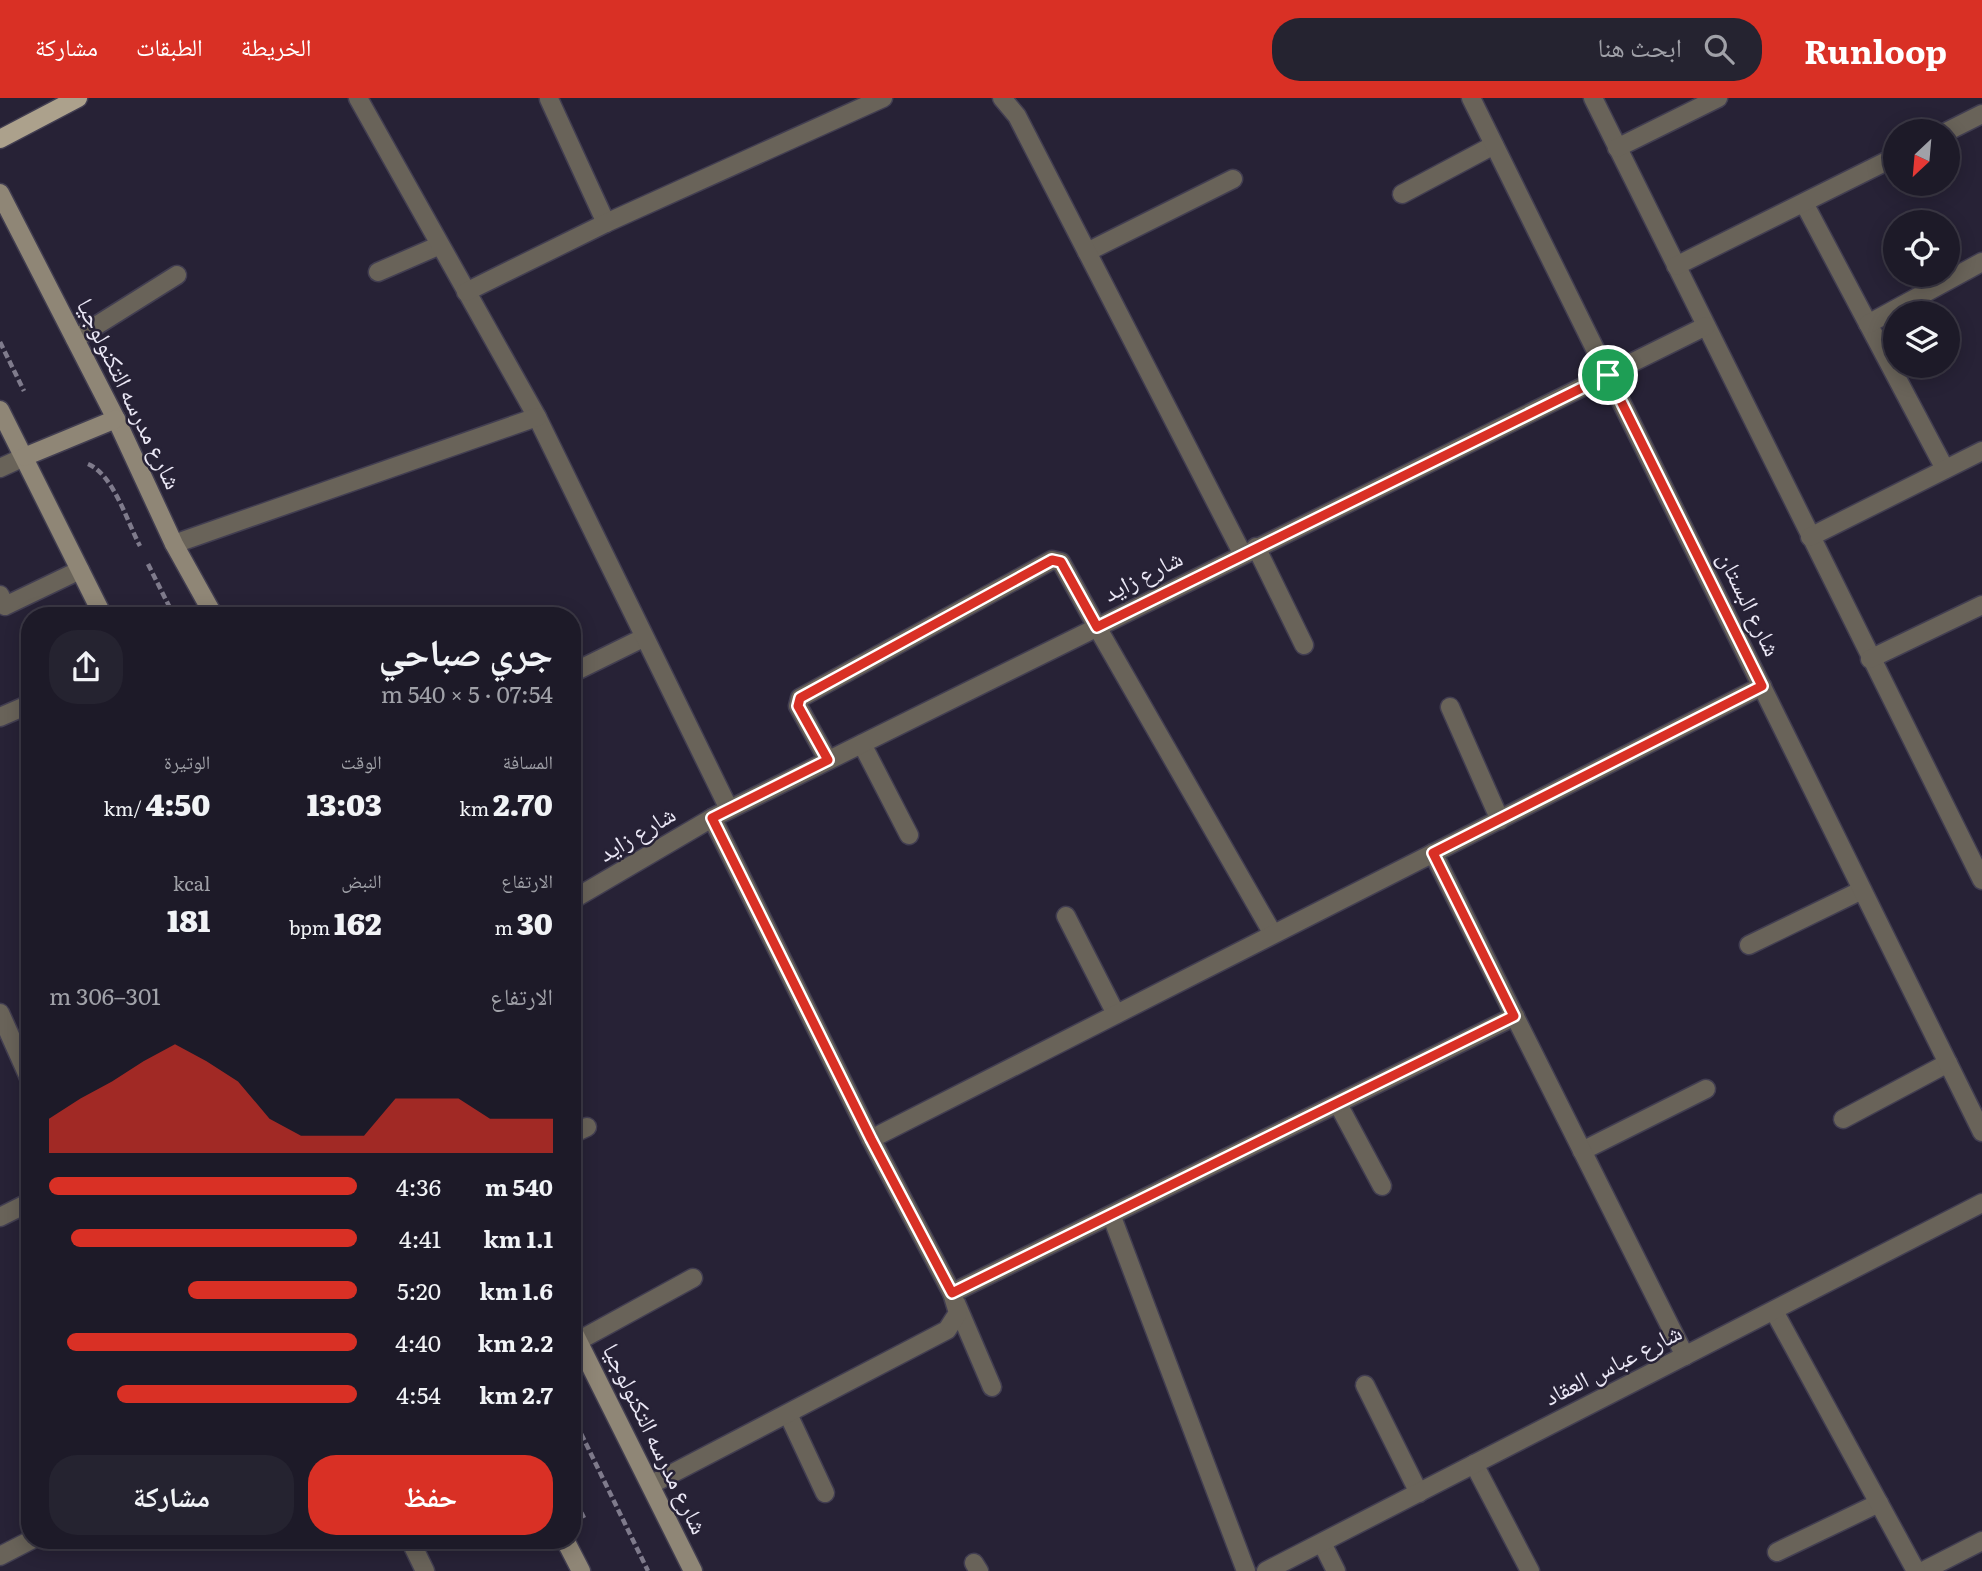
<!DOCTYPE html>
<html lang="ar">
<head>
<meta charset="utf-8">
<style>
	:root { --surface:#1d1a28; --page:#252330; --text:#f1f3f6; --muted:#a0a1a8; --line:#3b3845; --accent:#d93025 }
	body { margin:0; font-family:Literata,"Noto Naskh Arabic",serif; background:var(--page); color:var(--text); direction:rtl; height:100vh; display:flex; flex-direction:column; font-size:26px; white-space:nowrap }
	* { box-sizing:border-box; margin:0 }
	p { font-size:23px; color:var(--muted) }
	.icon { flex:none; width:38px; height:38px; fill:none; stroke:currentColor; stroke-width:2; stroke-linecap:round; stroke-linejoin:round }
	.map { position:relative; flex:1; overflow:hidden; direction:ltr }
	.details { position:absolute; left:21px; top:509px; width:560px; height:942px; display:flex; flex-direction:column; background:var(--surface); border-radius:28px; box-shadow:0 4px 18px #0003,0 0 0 2px var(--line); direction:rtl }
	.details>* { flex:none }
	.needle { width:46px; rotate:206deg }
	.tools { position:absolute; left:1883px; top:21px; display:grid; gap:14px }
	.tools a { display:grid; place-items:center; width:77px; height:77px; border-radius:50%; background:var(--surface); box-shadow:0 4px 18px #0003,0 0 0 2px var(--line); font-size:35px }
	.pin { position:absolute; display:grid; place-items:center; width:60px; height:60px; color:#fff; margin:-30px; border:4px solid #fff; border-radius:50%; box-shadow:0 2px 7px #0007 }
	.round { display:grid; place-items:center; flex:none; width:74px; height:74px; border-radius:28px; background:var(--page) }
	.overview { display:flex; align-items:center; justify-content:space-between; height:119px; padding:0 28px }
	h1 { font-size:38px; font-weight:800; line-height:52px }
	.stats { display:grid; grid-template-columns:repeat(3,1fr); gap:10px; height:119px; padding:7px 28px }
	.stats div { display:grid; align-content:center }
	.stats b { font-size:30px; font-weight:800 }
	.stats small { font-size:19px; font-weight:400 }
	.stats p { font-size:19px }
	.chart { height:196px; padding:14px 28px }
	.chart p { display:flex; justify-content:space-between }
	.chart svg { width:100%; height:126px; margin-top:7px; fill:var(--accent); opacity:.7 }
	.button { display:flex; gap:14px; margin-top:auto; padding:14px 28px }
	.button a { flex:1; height:80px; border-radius:28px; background:var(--accent); color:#fff; font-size:28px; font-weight:800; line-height:80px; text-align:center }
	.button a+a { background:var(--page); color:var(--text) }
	ul { padding:0 28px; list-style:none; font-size:23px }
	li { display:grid; grid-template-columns:112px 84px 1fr; align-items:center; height:52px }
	li i { height:18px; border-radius:9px; background:var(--accent) }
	header { display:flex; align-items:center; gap:42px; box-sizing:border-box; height:98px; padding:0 35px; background:var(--accent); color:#fff }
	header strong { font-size:33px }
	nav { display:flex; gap:38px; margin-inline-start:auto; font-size:24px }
	.search { width:490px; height:63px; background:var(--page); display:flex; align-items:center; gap:18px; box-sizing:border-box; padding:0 24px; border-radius:28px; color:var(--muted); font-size:26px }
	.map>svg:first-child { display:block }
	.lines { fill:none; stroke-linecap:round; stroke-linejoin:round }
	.lane-casing { stroke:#423e51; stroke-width:21 }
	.street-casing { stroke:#423e51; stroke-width:21 }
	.secondary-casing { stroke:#423e51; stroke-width:21 }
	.primary-casing { stroke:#423e51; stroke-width:21 }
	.path { stroke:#7f7b8c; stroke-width:4.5; stroke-dasharray:7 3.5; stroke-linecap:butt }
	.lane { stroke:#696359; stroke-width:18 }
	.street { stroke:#696359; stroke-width:18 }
	.secondary { stroke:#8f8676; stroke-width:18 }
	.primary { stroke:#aca18c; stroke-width:18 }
	.route-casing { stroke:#fff; stroke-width:14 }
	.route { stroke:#d93025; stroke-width:9 }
	.labels { text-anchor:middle; stroke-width:5; stroke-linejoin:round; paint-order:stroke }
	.street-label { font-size:24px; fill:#ebe8f6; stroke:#272236 }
</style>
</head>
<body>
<header>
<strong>Runloop</strong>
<div class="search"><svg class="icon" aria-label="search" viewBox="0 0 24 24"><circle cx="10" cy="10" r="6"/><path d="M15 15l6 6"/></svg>ابحث هنا</div>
<nav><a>الخريطة</a><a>الطبقات</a><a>مشاركة</a></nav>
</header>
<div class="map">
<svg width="1982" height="1473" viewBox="0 0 1982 1473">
	<rect width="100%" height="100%" fill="#272236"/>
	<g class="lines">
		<g class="lane-casing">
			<g id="lane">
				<path d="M549,1L606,125"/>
				<path d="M1402,96L1494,47"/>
				<path d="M1087,154L1233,81"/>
				<path d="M378,174L438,148"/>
				<path d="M75,241L177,177"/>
				<path d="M0,370L24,359"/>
				<path d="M1256,449L1304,547"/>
				<path d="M0,497L5,508L80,472"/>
				<path d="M572,575L643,540"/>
				<path d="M1450,609L1500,722"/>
				<path d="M862,646L909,737"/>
				<path d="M828,662L798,608L800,600L1052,462L1061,464L1097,529"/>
				<path d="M1066,818L1116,916"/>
				<path d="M1749,847L1862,792"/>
				<path d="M1338,1006L1382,1088"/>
				<path d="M1843,1021L1948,965"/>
				<path d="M572,1036L587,1029"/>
				<path d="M1582,1053L1706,991"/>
				<path d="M956,1205L992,1289"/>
				<path d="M578,1243L693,1180"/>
				<path d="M1365,1287L1419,1395"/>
				<path d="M788,1316L825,1395"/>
				<path d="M410,1442L425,1473"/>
				<path d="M1322,1445L1336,1473"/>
				<path d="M1777,1454L1879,1405"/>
				<path d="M974,1465L979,1473"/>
				<path d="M1923,1473L1982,1443"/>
			</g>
		</g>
		<g class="street-casing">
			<g id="street">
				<path d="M358,0L537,319L729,711"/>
				<path d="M1002,0L1017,18L1242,455"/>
				<path d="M1471,0L1982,1034"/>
				<path d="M1593,0L1982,782"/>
				<path d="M1948,33L1982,16"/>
				<path d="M1617,50L1718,0"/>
				<path d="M1804,105L1945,371"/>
				<path d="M1676,168L1895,59"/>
				<path d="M466,194L606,125L883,0"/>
				<path d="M1868,226L1982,164"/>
				<path d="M1810,439L1982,353"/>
				<path d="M174,446L537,319"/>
				<path d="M1097,529L1273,836"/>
				<path d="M1870,561L1982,507"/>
				<path d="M0,619L30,606"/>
				<path d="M1433,755L1685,1258"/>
				<path d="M572,802L712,720L1706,228"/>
				<path d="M0,915L30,982"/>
				<path d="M871,1041L1762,588"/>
				<path d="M0,1119L30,1104"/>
				<path d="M1112,1119L1246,1473"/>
				<path d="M952,1195L1515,918"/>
				<path d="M1774,1213L1916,1473"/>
				<path d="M1474,1366L1530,1473"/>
				<path d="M652,1386L947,1232L958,1215L952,1195L871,1041L712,720"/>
				<path d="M0,1458L31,1442"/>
				<path d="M1266,1473L1982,1105"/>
			</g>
		</g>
		<g class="secondary-casing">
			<g id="secondary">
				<path d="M0,95L116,321L174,446L214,518"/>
				<path d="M0,312L103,518"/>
				<path d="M24,359L116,321"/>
				<path d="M572,1231L693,1473"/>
				<path d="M565,1442L581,1473"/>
			</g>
		</g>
		<g class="primary-casing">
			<path id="primary" d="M0,41L78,0"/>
		</g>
		<g class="path">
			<path d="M0,244L24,293"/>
			<path d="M88,366C114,377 127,424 140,448"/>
			<path d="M148,466L174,518"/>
			<path d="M572,1317L648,1473"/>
			<path d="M572,1396L584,1420"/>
		</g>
		<use href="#lane" class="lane"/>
		<use href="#street" class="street"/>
		<use href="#secondary" class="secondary"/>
		<use href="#primary" class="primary"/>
	</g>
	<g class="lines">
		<g class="route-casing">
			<path id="route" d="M1608,277L1762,588L1433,755L1514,918L952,1195L871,1041L712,720L828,662L798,608L800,600L1052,462L1061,464L1097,529Z"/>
		</g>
		<use href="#route" class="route"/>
	</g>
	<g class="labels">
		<g class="street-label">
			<text transform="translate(129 296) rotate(64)" y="8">شارع مدرسه التكنولوجيا</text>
			<text transform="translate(1143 478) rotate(-27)" y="8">شارع زايد</text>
			<text transform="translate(1749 506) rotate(64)" y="8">شارع البستان</text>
			<text transform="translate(637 736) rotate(-31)" y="8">شارع زايد</text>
			<text transform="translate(1613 1267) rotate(-27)" y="8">شارع عباس العقاد</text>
			<text transform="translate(655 1341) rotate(64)" y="8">شارع مدرسه التكنولوجيا</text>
		</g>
	</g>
</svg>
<div class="tools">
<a><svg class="needle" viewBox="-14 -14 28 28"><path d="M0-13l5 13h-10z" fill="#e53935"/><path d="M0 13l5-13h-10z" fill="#a0a1a8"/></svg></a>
<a><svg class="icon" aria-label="locate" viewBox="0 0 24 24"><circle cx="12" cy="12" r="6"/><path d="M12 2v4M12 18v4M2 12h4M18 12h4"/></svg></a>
<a><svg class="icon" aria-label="layers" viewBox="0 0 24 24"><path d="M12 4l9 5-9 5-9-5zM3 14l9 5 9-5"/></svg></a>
</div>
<div class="pin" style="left:1608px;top:277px;background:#1e9e55"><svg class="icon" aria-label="arrive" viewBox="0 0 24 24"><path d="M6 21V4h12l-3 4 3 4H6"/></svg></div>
<section class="details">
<div class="overview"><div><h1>جري صباحي</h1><p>07:54 · 5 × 540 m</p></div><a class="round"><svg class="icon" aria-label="share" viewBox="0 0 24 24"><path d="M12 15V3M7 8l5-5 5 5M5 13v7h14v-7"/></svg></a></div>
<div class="stats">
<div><p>المسافة</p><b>2.70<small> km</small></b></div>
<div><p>الوقت</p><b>13:03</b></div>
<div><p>الوتيرة</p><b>4:50<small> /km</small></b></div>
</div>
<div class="stats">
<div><p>الارتفاع</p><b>30<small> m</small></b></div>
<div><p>النبض</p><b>162<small> bpm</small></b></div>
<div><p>kcal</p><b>181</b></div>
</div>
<div class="chart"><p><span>الارتفاع</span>301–306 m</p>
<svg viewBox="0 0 160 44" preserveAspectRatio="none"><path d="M0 44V32L10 25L20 19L30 12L40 6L50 12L60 19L70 32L80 38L90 38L100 38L110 25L120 25L130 25L140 32L150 32L160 32V44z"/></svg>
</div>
<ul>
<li><b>540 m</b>4:36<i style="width:100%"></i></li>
<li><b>1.1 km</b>4:41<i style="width:93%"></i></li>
<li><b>1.6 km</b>5:20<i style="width:55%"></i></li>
<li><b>2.2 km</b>4:40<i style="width:94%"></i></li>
<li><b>2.7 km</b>4:54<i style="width:78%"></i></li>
</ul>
<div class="button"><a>حفظ</a><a>مشاركة</a></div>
</section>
</div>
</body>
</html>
